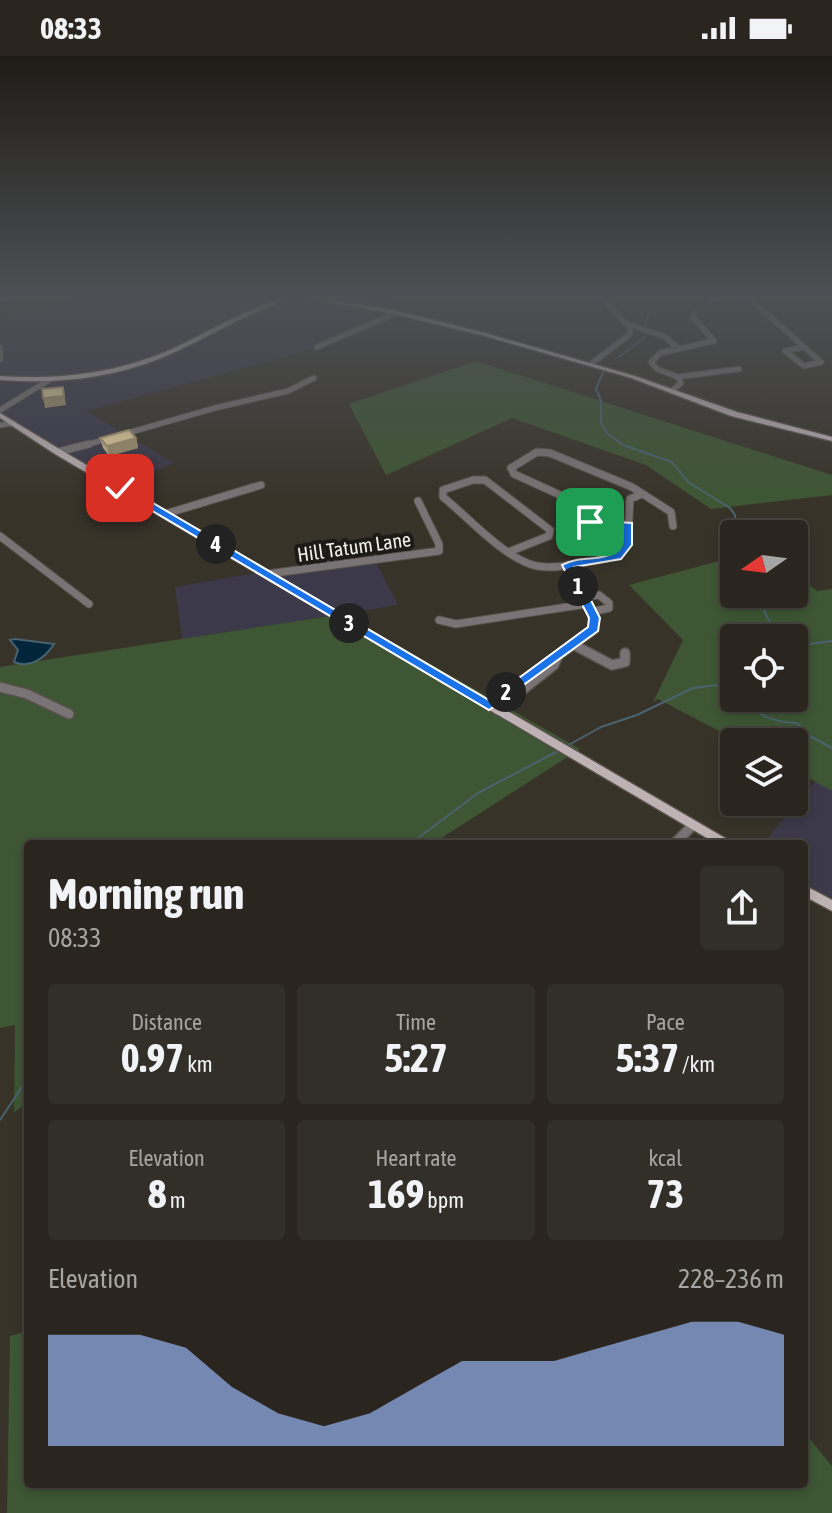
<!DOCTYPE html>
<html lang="en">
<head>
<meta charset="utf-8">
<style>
	:root { --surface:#2a261f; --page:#322e28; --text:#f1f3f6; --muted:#a5a5a4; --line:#46433d; --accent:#95b2f1 }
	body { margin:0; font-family:"Asap Condensed",sans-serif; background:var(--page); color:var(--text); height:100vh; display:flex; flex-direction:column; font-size:30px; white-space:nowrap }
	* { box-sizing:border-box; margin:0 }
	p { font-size:26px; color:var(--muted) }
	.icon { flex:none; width:44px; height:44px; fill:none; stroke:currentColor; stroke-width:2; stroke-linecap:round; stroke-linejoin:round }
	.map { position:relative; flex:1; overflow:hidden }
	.sheet { position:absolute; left:24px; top:784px; width:784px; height:648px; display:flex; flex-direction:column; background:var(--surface); border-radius:8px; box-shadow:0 4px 12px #0003,0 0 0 2px var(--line) }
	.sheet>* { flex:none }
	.needle { width:52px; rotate:256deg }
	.fabs { position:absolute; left:720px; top:464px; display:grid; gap:16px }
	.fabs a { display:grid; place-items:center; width:88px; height:88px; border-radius:8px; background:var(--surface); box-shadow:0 4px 12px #0003,0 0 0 2px var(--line); font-size:40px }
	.pin { position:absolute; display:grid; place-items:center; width:68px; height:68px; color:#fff; margin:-34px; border-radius:16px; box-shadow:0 4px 12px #0006 }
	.km { position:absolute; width:40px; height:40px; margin:-20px; border-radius:50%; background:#222; color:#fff; font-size:22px; line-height:40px; text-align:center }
	.round { display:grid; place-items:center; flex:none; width:84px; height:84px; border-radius:8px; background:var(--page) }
	.summary { display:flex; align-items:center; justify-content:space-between; height:136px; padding:0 24px }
	h1 { font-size:44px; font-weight:700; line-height:60px }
	.metrics { display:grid; grid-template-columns:repeat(3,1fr); gap:12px; height:136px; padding:8px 24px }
	.metrics div { display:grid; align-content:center; border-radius:8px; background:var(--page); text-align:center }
	.metrics b { font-size:40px; font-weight:700 }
	.metrics small { font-size:22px; font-weight:400 }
	.metrics p { font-size:22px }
	.chart { height:224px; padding:16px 24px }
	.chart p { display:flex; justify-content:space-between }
	.chart svg { width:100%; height:144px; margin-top:8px; fill:var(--accent); opacity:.7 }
	.status { display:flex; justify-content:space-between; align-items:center; height:56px; padding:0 40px; background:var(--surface); direction:ltr }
	.status svg { height:22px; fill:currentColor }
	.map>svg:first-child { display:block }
	.commercial { fill:#3c394a }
	.green { fill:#3e5633; fill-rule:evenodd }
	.water { fill:#01263c; stroke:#4a6370; stroke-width:2 }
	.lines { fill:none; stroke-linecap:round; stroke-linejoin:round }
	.stream { stroke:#4a6370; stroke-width:2 }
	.minor-far2-casing { stroke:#565148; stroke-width:7 }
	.minor-far1-casing { stroke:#565148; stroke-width:9 }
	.minor-casing { stroke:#565148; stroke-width:12 }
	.major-casing { stroke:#565148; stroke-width:3 }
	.minor-far2 { stroke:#7a7375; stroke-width:5 }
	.minor-far1 { stroke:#7a7375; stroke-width:7 }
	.minor { stroke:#7a7375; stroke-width:9 }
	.major { fill:#bfb2b5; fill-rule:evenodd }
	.wall { fill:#cdb98c }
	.shaded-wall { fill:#a79672 }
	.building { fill:#eed7a3; stroke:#a79672; stroke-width:2 }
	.route { fill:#1a73e8; stroke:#fff; stroke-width:2 }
	.labels { text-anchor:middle; stroke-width:8; stroke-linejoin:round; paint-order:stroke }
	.far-street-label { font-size:20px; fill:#f3f0e9; stroke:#1d1b17 }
</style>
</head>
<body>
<div class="status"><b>08:33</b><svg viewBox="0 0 49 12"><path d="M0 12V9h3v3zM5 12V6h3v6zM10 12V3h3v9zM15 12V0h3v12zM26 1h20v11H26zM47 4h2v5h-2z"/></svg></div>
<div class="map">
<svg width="832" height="1457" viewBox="0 0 832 1457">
	<rect width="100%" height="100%" fill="#383329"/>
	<g class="commercial">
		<path d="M91,242H397L385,256L310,294L86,355L174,407L116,431L5,364L0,365V262Z"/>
		<path d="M371,497L398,549L182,583L175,531Z"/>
		<path d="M815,725L832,735V854L804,838V788H763Z"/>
	</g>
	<g class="green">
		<path d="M476,305L832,419V439L711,453L646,409L512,362L386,419L349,348Z"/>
		<path d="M734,501V538H794V517L817,535L832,533V735L794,714V686H740L658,643L653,646L683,584L629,529ZM794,582V642H734V582Z"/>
		<path d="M343,558L580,693L432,788H28V1047L14,1056L15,969L0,972V611Z"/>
		<path d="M28,1275V1428H804V1376L832,1410V1457H7L10,1280Z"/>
	</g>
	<path class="water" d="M15,583L54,588C45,602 30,613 14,606L18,594L10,584Z"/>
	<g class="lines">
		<g class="stream">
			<path d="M645,271L649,256"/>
			<path d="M619,301L645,281"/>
			<path d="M604,314L596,333L601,345V367L607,377L623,389L672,406L688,426L730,452L735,459L736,478"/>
			<path d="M759,538L766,559L780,582"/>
			<path d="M794,590L832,585"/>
			<path d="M728,631L734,636"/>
			<path d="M741,642C760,660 771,666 797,667L810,680L832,692"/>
			<path d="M565,691L601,671L637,659L693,632L734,627"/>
			<path d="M410,788L478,737L560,694"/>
			<path d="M0,1064L28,1022V1000"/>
		</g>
		<g class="minor-far2-casing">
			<g id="minor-far2">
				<path d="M603,242L625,267L665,281L678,292"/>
				<path d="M749,242L821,306L804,310L785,295L804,291"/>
				<path d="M0,243L9,242"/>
				<path d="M711,244L716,242"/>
				<path d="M0,291V303"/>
				<path d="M317,291L396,257"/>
				<path d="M591,308L630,278L629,269"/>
				<path d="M677,321L739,313"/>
				<path d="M673,334L681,327L678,321L657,313L651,306L660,297L714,285L693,261L695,257"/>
				<path d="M0,354L49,324"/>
				<path d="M0,369L13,367"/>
				<path d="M82,390L215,352L288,335L314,322"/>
			</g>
		</g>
		<g class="minor-far1-casing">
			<g id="minor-far1">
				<path d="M58,396L89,388"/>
				<path d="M165,458L261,429"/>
				<path d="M629,469L586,465L571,444L514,418L511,412L537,396L550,397L632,431L671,456L673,470"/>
				<path d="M0,480L89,548"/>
				<path d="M511,495L549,480L550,474L485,424H473L443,434V441C468,461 506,504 537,510C553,513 570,509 586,506C634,500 627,485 630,443L642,438"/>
				<path d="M567,509L595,562L592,575"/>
				<path d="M267,518L439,495V488L418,445"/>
				<path d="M584,541L599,539L609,547V552L591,556"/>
				<path d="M439,564L456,568L587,548"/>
			</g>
		</g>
		<g class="minor-casing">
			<g id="minor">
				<path d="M574,589L612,609L625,606V597"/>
				<path d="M0,631L27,638L69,658"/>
				<path d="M489,650L594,573"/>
				<path d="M497,654L554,609L557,602"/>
				<path d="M674,788L693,769"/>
			</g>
		</g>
		<g class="major-casing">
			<g id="major">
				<path d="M280,242H288C272,251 254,257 237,265C211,278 186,292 159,303C108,323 54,328 0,324V320C60,324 119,317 174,292C210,275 243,255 280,242Z"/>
				<path d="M308,242H321L398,255L485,277L635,320L737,356L832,381V385L731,360L631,322L481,279L398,259Z"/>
				<path d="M0,357L61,394L730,785L732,788H717L55,398L0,362Z"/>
				<path d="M804,829L832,844V855L804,840Z"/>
			</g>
		</g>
		<use href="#minor-far2" class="minor-far2"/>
		<use href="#minor-far1" class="minor-far1"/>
		<use href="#minor" class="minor"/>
		<use href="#major" class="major"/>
	</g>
	<path class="wall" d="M100,382H136L138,392L109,400L103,392Z"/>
	<g class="shaded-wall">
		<path d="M63,331L66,349L45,352L43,342Z"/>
		<path d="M136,382L138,392L109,400L107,390Z"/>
	</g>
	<g class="building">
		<path d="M63,331L64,340L43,342L42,333Z"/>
		<path d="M129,374L136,382L107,390L100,382Z"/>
	</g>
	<linearGradient id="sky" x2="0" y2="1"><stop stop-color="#1f1c17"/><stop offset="0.54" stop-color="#4d5054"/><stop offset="1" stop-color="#4d5054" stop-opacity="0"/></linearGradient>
	<rect width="832" height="446" fill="url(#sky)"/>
	<path class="route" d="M117,430H124L489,644L588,571L589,562L562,509C589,494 620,516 623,472L590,469L587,464L632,467V489L621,503L574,511L600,562L598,575L489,654L117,434Z"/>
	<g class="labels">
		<g class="far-street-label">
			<text transform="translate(354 491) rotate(-8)" y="7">Hill Tatum Lane</text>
		</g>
	</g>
</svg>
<div class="fabs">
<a><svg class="needle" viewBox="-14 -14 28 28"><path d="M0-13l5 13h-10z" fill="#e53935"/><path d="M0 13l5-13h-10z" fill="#a5a5a4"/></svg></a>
<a><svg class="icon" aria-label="locate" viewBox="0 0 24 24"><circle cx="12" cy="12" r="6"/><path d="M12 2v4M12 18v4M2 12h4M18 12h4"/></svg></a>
<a><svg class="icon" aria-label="layers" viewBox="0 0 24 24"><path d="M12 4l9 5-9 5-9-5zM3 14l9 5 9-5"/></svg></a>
</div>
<div class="pin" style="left:590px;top:466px;background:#1e9e55"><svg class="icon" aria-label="arrive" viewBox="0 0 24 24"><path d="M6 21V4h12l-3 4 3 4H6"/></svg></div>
<div class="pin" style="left:120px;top:432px;background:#d93025"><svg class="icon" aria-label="check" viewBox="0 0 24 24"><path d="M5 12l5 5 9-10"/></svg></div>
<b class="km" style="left:578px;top:530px">1</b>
<b class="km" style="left:506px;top:636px">2</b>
<b class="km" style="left:349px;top:567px">3</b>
<b class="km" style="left:216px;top:488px">4</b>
<section class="sheet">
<div class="summary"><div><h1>Morning run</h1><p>08:33</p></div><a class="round"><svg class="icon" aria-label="share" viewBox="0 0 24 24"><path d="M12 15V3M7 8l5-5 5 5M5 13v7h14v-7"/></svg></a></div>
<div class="metrics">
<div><p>Distance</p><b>0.97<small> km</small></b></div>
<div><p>Time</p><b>5:27</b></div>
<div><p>Pace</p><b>5:37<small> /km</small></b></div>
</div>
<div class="metrics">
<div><p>Elevation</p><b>8<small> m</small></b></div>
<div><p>Heart rate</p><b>169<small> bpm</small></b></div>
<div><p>kcal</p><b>73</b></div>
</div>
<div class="chart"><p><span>Elevation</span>228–236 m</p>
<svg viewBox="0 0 160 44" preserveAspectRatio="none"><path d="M0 44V10L10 10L20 10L30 14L40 26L50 34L60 38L70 34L80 26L90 18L100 18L110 18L120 14L130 10L140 6L150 6L160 10V44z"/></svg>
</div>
</section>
</div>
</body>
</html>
